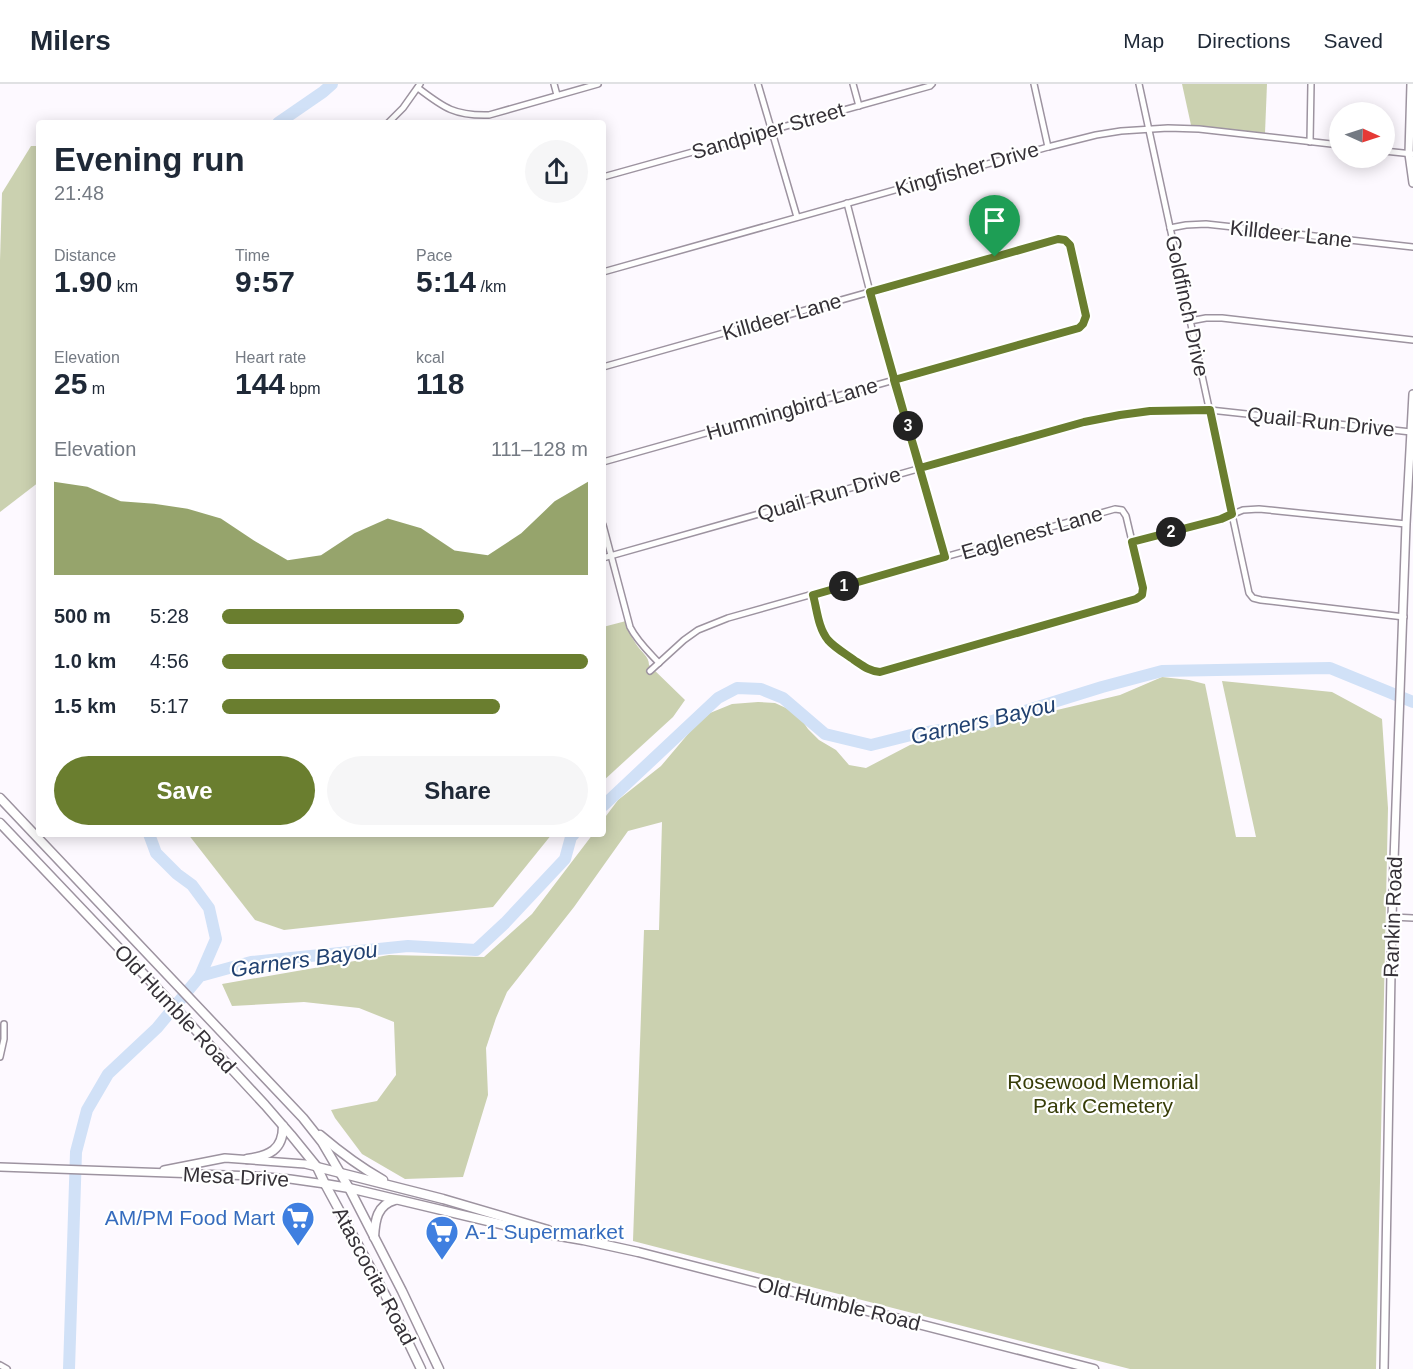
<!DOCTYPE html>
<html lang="en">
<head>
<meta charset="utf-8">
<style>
	:root { --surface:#fff; --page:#f6f6f7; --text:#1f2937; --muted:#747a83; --line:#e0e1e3; --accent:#6a7e2f }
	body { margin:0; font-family:Arial,sans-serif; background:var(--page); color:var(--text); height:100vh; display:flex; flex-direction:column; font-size:22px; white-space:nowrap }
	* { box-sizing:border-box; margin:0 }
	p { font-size:20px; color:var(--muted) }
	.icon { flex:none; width:33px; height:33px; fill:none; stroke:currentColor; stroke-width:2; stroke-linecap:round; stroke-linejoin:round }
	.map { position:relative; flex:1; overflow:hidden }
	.side { position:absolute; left:36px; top:36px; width:570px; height:717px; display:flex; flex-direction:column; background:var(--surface); border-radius:6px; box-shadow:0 3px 15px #0003 }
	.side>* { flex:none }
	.needle { width:39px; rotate:93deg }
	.controls { position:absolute; left:1329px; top:18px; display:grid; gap:12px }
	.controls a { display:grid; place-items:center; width:66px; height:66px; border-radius:50%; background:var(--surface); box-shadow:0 3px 15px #0003; font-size:30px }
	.pin { position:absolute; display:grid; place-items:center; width:51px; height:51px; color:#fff; margin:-62px -26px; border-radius:50% 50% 50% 0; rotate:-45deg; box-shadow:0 0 6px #0007 }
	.pin .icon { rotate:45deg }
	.km { position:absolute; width:30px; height:30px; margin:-15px; border-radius:50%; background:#222; color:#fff; font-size:16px; line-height:30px; text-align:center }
	.round { display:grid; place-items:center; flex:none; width:63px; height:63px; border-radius:32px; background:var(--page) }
	.head { display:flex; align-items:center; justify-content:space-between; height:102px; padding:0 18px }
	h1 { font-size:33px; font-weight:800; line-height:45px }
	.metrics { display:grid; grid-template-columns:repeat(3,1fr); gap:9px; height:102px; padding:6px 18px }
	.metrics div { display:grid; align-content:center }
	.metrics b { font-size:30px; font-weight:800 }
	.metrics small { font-size:16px; font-weight:400 }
	.metrics p { font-size:16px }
	.chart { height:168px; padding:12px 18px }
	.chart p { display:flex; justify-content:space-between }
	.chart svg { width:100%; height:108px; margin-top:6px; fill:var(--accent); opacity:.7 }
	.button { display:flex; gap:12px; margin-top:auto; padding:12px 18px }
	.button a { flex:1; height:69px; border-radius:36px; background:var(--accent); color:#fff; font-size:24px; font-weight:800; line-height:69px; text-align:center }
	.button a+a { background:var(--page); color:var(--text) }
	ul { padding:0 18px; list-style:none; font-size:20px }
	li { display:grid; grid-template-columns:96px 72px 1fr; align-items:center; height:45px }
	li i { height:15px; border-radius:8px; background:var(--accent) }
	header { display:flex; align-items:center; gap:36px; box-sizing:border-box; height:84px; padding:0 30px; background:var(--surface); border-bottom:2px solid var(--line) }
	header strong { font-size:28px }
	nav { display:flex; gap:33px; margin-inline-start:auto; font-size:21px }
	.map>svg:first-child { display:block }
	.green { fill:#cbd1b0 }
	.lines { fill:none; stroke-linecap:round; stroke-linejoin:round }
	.river { stroke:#d1e1f7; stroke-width:12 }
	.minor-casing { stroke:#9d93a0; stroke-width:8 }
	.tertiary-casing { stroke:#9d93a0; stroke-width:10 }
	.secondary-casing { stroke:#9d93a0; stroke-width:11 }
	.minor { stroke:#fff; stroke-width:5 }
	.tertiary { stroke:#fff; stroke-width:7 }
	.secondary { stroke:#fff; stroke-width:8 }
	.route-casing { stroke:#fff; stroke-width:12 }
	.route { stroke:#6a7e2f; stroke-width:8 }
	.labels { text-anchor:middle; stroke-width:4.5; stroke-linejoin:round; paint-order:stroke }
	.street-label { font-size:21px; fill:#353137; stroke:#fff }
	.park-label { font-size:21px; fill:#373d08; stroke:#fff }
	.shop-label { font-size:21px; fill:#366cbe; stroke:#fff; text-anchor:end }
	.water-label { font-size:22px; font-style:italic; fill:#214170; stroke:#fff }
</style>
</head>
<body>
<header>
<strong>Milers</strong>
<nav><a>Map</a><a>Directions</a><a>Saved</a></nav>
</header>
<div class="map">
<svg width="1413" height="1285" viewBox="0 0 1413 1285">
	<rect width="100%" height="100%" fill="#fdf9ff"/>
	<g class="green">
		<path d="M1182,0H1267L1265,49L1191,41Z"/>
		<path d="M31,62H39V398L0,428V177L2,109Z"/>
		<path d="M626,537C628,545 631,553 636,560C641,568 649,572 649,581L685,616L673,633L603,697V543Z"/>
		<path d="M1162,593L1189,596L1205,600L1236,753H1256L1222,597L1332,608L1382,635L1388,724L1376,1285H1130L633,1157L644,846H659L662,738L628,747L574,823L507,908L496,934L486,964L488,1011L463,1093L405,1095L362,1070L335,1034L331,1026L377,1017L396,991L394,938L359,924L304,918L232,922L222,900L389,871L484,873L532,830L593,750H603V736L618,716L661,682L694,643L710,629L732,620L758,618L775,619L797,629L808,645L819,656L836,666L849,681L866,684L910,661L1120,611Z"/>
		<path d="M188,750H552L493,823L284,846L255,836Z"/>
	</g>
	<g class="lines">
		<g class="river">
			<path d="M278,39L323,8L332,0"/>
			<path d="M603,722L718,614L737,604L761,605L783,614L825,650L871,661L915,650L986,639L1102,603L1162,587L1330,584L1413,618"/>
			<path d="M149,750L156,769L177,790L192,801L209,824L216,855L200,892"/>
			<path d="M69,1285L76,1068L87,1026L108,990L157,944L200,892L251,878L408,862L476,866L505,839L565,775L571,753L574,750"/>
		</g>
		<g class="minor-casing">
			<g id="minor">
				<path d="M554,0L557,11"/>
				<path d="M758,0L797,133"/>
				<path d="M853,0L859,22"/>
				<path d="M1034,0L1048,63"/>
				<path d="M1139,0L1249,509L1253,514L1261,516L1404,533"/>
				<path d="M418,4C444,24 455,32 489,31L598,0"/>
				<path d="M388,39L403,24L420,0"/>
				<path d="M1310,58L1311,0"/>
				<path d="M1384,67L1413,70"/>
				<path d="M603,93L930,2L932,0"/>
				<path d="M847,119L870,208L945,473"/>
				<path d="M1170,144L1186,141L1206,140L1413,163"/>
				<path d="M603,188L1048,63L1096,51L1121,47L1168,44L1199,45L1340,61"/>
				<path d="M1190,237L1206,234H1222L1413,256"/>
				<path d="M603,283L1058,155L1065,156L1070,161L1086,232L1083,240L1079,244L603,378"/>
				<path d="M603,441L630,543C637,557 648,567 659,579"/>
				<path d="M1132,457L1221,435L1243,426L1259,425L1406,440"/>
				<path d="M603,474L1084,338L1120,331L1150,327L1210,326L1411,348"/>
				<path d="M650,587L684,556L698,546L728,534L1115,425L1122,426L1126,432L1143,504L1141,511L1136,515L880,588L867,585L836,564L827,556L821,544L813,511"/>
				<path d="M1392,833L1413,834"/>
				<path d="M0,973L4,955V940"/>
				<path d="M0,1281L7,1285"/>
			</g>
		</g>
		<g class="tertiary-casing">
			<g id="tertiary">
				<path d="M1411,0L1409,70L1413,99"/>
				<path d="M0,1083L255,1092L290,1095L325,1100"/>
				<path d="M164,1086L225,1074L305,1080L317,1083"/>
				<path d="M1384,1285L1392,833L1406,440L1413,310"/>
			</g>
		</g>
		<g class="secondary-casing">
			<g id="secondary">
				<path d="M0,714L303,1034L322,1058L349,1104L402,1207L439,1285"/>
				<path d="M0,739L154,901L265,1021L291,1051L317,1083L325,1100L389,1218L421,1285"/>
				<path d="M320,1051C340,1068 360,1083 383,1096"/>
				<path d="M247,1075C269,1072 283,1066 283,1042"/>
				<path d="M317,1083L443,1115L548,1146"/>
				<path d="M325,1100L349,1104L525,1146L583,1156L638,1168L1094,1285"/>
				<path d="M374,1153C375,1136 377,1121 395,1116"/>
			</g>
		</g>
		<use href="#minor" class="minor"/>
		<use href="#tertiary" class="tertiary"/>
		<use href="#secondary" class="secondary"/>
	</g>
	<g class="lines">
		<g class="route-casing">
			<path id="route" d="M995,173L870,208C894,296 920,385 945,473L813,511C817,525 818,544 828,556C835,564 846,570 854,576C863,582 869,587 880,588L1136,515L1142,511L1143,504L1132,458L1221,435L1232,430L1210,326L1150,327L1120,331L1084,338L920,384L894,296L1079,244L1083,240L1086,232L1070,161L1065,156L1058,155L995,173"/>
		</g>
		<use href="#route" class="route"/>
	</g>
	<defs>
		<g id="supermarket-pin" transform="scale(1.725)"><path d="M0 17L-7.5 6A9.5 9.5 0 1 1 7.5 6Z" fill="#3f7fe0" stroke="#fff"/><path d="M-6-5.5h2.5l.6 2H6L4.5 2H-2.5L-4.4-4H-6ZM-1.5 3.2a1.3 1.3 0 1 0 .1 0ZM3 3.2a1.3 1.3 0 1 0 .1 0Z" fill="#fff"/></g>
	</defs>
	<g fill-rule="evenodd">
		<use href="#supermarket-pin" x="298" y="1134"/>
		<use href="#supermarket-pin" x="442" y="1148"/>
	</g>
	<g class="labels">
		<g class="street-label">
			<text transform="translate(768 47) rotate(-16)" y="7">Sandpiper Street</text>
			<text transform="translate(967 85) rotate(-16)" y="7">Kingfisher Drive</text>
			<text transform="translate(1291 150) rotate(6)" y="7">Killdeer Lane</text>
			<text transform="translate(1187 222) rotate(78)" y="7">Goldfinch Drive</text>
			<text transform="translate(782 233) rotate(-16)" y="7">Killdeer Lane</text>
			<text transform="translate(792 325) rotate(-16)" y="7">Hummingbird Lane</text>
			<text transform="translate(1321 338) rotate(6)" y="7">Quail Run Drive</text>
			<text transform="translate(829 410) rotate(-16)" y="7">Quail Run Drive</text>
			<text transform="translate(1032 449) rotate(-16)" y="7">Eaglenest Lane</text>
			<text transform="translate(1393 833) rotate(-88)" y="7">Rankin Road</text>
			<text transform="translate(175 925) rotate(47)" y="7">Old Humble Road</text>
			<text transform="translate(236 1093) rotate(3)" y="7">Mesa Drive</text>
			<text transform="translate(374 1192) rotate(62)" y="7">Atascocita Road</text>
			<text transform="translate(839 1220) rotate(14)" y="7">Old Humble Road</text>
		</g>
		<g class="park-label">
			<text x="1103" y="1005">Rosewood Memorial<tspan x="1103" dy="24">Park Cemetery</tspan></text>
		</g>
		<g class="shop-label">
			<text x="275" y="1141">AM/PM Food Mart</text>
			<text x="465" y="1155" text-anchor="start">A-1 Supermarket</text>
		</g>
		<g class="water-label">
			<text transform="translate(983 636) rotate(-13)" y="8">Garners Bayou</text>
			<text transform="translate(304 875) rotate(-8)" y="8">Garners Bayou</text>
		</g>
	</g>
</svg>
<div class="controls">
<a><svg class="needle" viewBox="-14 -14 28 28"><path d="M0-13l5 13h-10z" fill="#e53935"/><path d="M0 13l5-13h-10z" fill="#747a83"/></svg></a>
</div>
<div class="pin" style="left:995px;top:173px;background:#1e9e55"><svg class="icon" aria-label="arrive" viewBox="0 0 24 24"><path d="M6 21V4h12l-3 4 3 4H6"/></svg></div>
<b class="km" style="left:844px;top:502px">1</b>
<b class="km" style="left:1171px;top:448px">2</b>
<b class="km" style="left:908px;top:342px">3</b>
<section class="side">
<div class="head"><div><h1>Evening run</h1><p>21:48</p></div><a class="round"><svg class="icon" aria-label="share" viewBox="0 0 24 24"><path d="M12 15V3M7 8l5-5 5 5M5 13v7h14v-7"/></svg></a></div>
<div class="metrics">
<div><p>Distance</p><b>1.90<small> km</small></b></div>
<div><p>Time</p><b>9:57</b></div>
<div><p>Pace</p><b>5:14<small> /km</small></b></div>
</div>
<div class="metrics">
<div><p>Elevation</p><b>25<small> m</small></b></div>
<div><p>Heart rate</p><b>144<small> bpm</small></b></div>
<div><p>kcal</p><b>118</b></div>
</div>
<div class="chart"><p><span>Elevation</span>111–128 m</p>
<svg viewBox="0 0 160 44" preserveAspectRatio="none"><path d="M0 44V6L10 8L20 14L30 15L40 17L50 21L60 30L70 38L80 36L90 27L100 21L110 25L120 34L130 36L140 27L150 14L160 6V44z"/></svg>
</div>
<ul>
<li><b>500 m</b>5:28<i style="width:66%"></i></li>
<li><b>1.0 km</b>4:56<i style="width:100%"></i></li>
<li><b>1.5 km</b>5:17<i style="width:76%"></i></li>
</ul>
<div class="button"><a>Save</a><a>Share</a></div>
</section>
</div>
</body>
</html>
